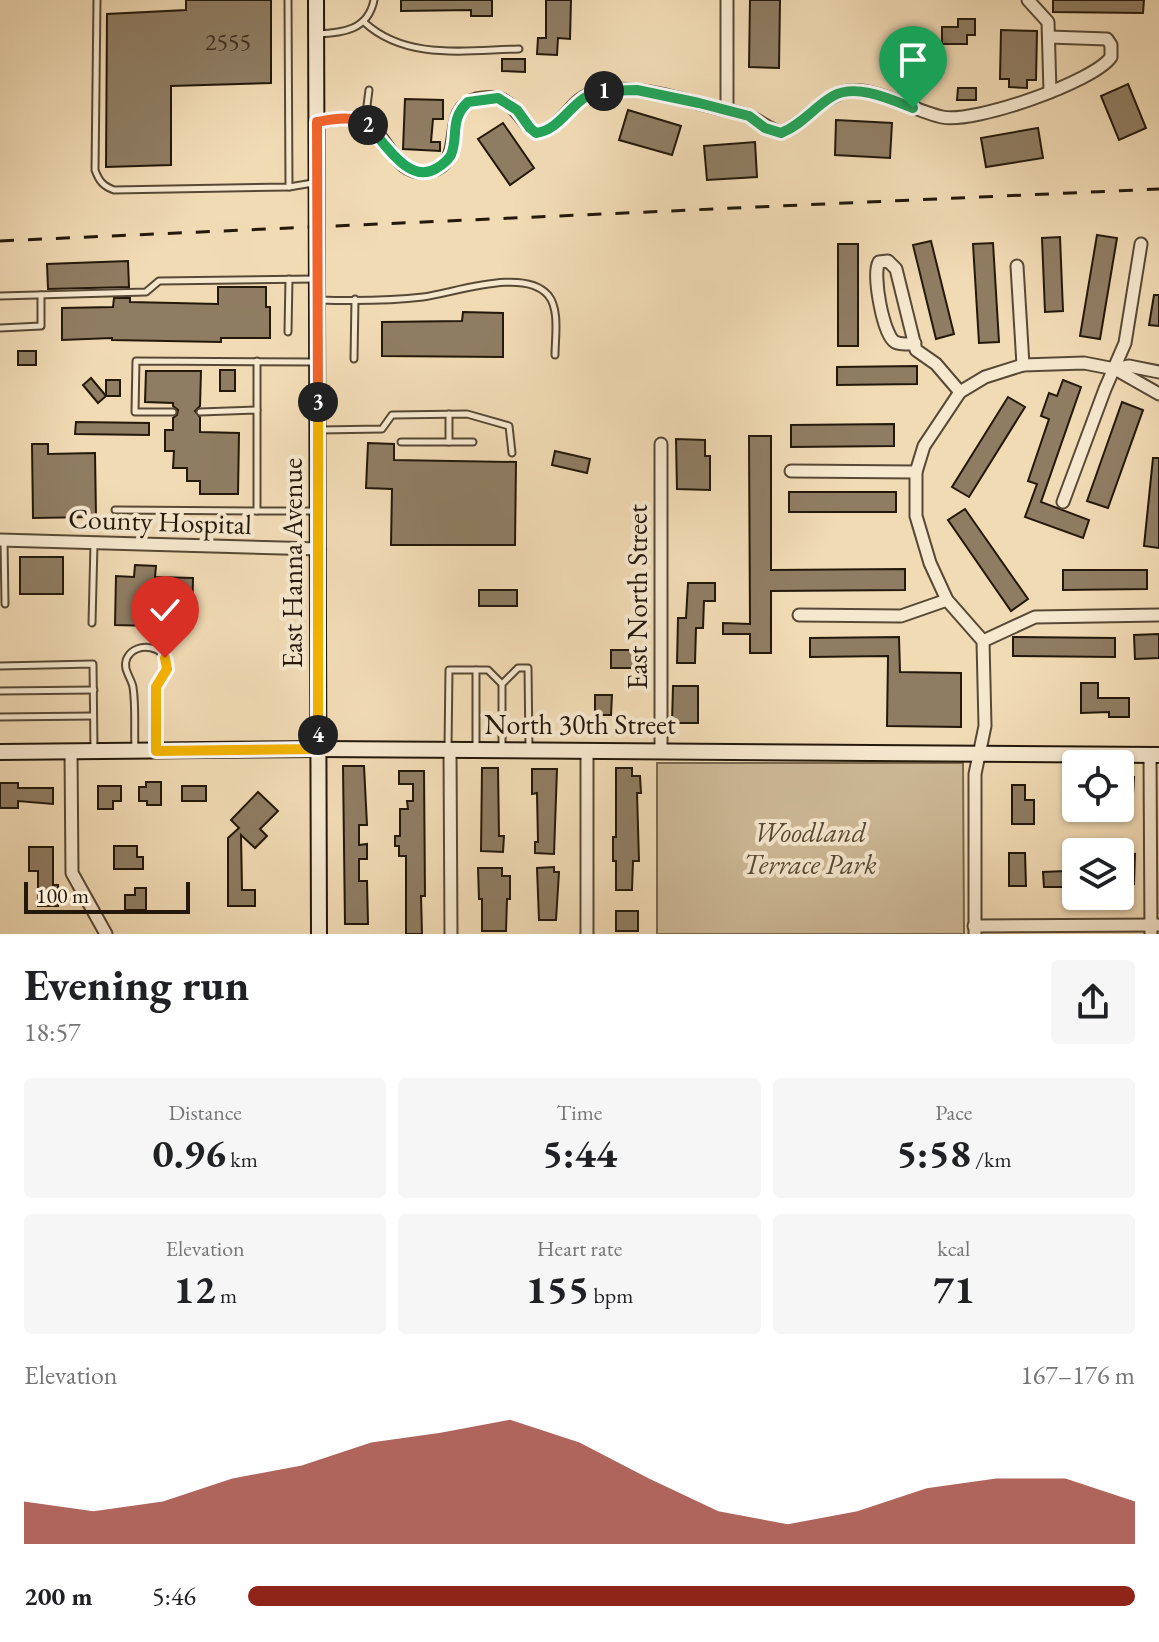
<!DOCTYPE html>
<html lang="en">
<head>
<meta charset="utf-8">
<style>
	:root { --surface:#fff; --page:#f6f6f6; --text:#202124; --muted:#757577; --accent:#8f2418 }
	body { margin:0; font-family:"EB Garamond",serif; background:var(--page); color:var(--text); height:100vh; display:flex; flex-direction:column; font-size:30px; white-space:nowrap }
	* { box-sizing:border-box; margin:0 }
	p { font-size:26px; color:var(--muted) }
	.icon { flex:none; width:44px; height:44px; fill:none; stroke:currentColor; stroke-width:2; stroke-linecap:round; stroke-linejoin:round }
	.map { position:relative; height:934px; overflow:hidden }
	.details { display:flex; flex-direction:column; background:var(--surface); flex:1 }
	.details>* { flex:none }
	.buttons { position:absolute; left:1062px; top:750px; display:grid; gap:16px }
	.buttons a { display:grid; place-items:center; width:72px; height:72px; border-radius:8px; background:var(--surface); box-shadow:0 2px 6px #0004; font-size:40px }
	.scale { position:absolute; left:24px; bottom:20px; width:166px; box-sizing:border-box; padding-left:8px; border:4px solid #24180a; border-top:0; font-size:22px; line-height:28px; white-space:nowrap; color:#24180a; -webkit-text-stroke:6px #f6e8cf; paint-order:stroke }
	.pin { position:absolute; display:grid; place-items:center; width:68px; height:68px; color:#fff; margin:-82px -34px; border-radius:50% 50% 50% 0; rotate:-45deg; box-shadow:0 0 8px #0007 }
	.pin .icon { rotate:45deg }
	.km { position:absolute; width:40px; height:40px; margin:-20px; border-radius:50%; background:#222; color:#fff; font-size:22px; line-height:40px; text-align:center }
	.round { display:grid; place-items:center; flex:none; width:84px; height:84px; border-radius:8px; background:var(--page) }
	.headline { display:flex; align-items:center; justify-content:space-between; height:136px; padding:0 24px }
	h1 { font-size:44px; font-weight:700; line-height:60px }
	.stats { display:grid; grid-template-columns:repeat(3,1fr); gap:12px; height:136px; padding:8px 24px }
	.stats div { display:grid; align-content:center; border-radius:8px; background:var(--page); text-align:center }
	.stats b { font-size:40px; font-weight:700 }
	.stats small { font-size:22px; font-weight:400 }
	.stats p { font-size:22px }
	.chart { height:224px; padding:16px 24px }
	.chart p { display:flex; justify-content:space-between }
	.chart svg { width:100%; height:144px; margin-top:8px; fill:var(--accent); opacity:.7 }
	ul { padding:0 24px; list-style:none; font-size:26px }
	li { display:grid; grid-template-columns:128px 96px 1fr; align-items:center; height:60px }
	li i { height:20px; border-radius:10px; background:var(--accent) }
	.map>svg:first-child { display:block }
	.green { fill:#ceba98; stroke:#796951; stroke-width:2 }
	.building { fill:#8f7d63; stroke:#24180a; stroke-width:2 }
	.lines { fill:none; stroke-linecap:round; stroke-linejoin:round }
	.lane-casing { stroke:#574935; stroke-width:9 }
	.street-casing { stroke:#574935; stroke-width:15 }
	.secondary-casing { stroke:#24180a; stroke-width:18 }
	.lane { stroke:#f6e8cf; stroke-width:5 }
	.street { stroke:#f6e8cf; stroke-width:11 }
	.secondary { stroke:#f6e8cf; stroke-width:14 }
	.rail { stroke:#24180a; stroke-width:3; stroke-dasharray:14 14; stroke-linecap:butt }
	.split-1-casing { stroke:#fff; stroke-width:16 }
	.split-2-casing { stroke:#fff; stroke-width:16 }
	.split-3-casing { stroke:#fff; stroke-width:16 }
	.split-4-casing { stroke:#fff; stroke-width:16 }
	.split-5-casing { stroke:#fff; stroke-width:16 }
	.split-1 { stroke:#22a559; stroke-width:10 }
	.split-2 { stroke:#22a559; stroke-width:10 }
	.split-3 { stroke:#f0652b; stroke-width:10 }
	.split-4 { stroke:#f5b400; stroke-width:10 }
	.split-5 { stroke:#f5b400; stroke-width:10 }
	.labels { text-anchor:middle; stroke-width:8; stroke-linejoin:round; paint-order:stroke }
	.number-label { font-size:24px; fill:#3f3120 }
	.street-label { font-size:28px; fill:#24180a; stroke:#f6e8cf }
	.park-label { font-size:28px; font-style:italic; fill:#574935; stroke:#f6e8cf }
</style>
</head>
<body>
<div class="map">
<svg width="1159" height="934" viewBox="0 0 1159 934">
	<rect width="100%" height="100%" fill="#f1dbb5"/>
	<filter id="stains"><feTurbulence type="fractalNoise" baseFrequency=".0025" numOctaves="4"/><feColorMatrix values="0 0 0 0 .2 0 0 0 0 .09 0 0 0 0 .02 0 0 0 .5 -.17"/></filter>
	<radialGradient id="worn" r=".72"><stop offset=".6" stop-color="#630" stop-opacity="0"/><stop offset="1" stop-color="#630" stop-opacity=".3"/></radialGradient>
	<path class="green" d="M657,763H963L964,934H657Z"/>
	<g class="building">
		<path d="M186,0H271V83L171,86V165L106,167L107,14L186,10Z"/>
		<path d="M401,0H492V16H471V10L401,11Z"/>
		<path d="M546,0H571L570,39L558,38L557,55L537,54L538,38H546Z"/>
		<path d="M750,0H780L779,68L749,67Z"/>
		<path d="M1053,0H1144L1143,13L1053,12Z"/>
		<path d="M958,19H975V35H967V44H942V27H958Z"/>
		<path d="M1001,30L1037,31L1036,80H1027V88L1009,87V79H1000Z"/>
		<path d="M502,59H525V72L502,71Z"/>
		<path d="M1128,84L1146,128L1119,140L1101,96Z"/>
		<path d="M958,88H976V100H957Z"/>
		<path d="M405,99L443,100V119H433L431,142H440V151L403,149Z"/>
		<path d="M628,110L681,126L672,155L619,140Z"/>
		<path d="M836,120L892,123L890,158L835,155Z"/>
		<path d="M503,123L534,168L510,185L478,139Z"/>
		<path d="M1038,128L1043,158L986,167L981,138Z"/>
		<path d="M755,142L757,177L707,180L704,146Z"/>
		<path d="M1097,235L1117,238L1100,339L1080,336Z"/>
		<path d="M1060,237L1063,311L1045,312L1042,238Z"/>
		<path d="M931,241L954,334L936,339L913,245Z"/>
		<path d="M993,243L999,342L979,343L973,244Z"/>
		<rect x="838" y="244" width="20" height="102"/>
		<path d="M128,261L129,287L48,289L47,264Z"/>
		<path d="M218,287H266V307H270V338H221V342L112,340V338L62,340V308L113,307L114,298H130V302L218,304Z"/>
		<path d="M1154,295H1159V326L1149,325Z"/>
		<path d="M463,312L503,313V357L382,356V322L462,321Z"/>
		<rect x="18" y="351" width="18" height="14"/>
		<path d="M917,366V384L837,385V367Z"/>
		<rect x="220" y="370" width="15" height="21"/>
		<path d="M146,371H201L200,406L195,411L200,417V432L239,433L238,494H200V481H187V468H173L174,451H165V430H173V418L177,415L178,410L173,406V403L145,402Z"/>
		<path d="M91,378L106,396L98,403L83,385Z"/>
		<rect x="106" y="380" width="14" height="16"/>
		<path d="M1063,380L1081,387L1041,502L1089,520L1083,538L1025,517L1037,484L1028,481L1049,419L1041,416L1049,393L1057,396Z"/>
		<path d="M1008,397L1025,407L969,497L952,487Z"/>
		<path d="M1122,402L1143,410L1108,508L1087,501Z"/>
		<path d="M76,422L149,423V435L75,434Z"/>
		<path d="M894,424V446L791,447V425Z"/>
		<path d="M749,436H771V570L905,569V590L771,591V653H750V634H723V623L750,624Z"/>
		<path d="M676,439L705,440V456H710V490L677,489Z"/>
		<path d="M368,443L394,444V460L516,462L515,545H391L392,489L366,488Z"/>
		<path d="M32,444H48V454L95,453L96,517L33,518Z"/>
		<path d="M555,451L590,459L587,473L552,465Z"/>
		<path d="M1153,458H1159V548L1144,546Z"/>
		<rect x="789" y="492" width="107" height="20"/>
		<path d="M965,509L1028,599L1011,611L948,520Z"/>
		<rect x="20" y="557" width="43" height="37"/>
		<path d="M135,565L156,566L155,577L193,578L192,627L115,625L116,576L134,577Z"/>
		<path d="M1063,570H1147V589L1063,590Z"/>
		<path d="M688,583H715V601H704L703,628H696L695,663H677L678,618H686Z"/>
		<rect x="479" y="590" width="38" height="16"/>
		<path d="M1159,634V658L1135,659L1134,635Z"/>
		<path d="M899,637L900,672L961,673V727L887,726L888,656L810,657V638Z"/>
		<path d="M1013,637L1115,638V657L1013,656Z"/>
		<rect x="611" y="650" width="25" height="18"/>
		<path d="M1081,683H1098V698H1129V717H1109V712L1081,713Z"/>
		<path d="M673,686H698V723H672Z"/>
		<path d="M595,695H612L611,715H595Z"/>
		<path d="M343,766H364L367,825H359V845L367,844V859H359V881H367L368,924H345Z"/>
		<path d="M482,768H498L499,836H504L503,852L481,851Z"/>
		<path d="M616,768H632V776H640L641,793H637L639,861H633L632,890H616V861H613V837H616Z"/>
		<path d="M532,769H557L554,854L535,853V842H538L537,793L532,794Z"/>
		<path d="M399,771H424L425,896H421L422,934H406V856H399V846H395V836H400V809H408L407,801H413V784H399Z"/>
		<path d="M1120,777H1134L1132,812H1120Z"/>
		<path d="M146,782H161V805H147V801H139V787H146Z"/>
		<path d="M0,783H18V788H53V804L18,801V808H0Z"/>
		<path d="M1012,785H1025V800H1034V824H1012Z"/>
		<path d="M98,786H121V801H113V809H98Z"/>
		<rect x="182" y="786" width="24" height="15"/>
		<path d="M258,792L278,811L260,829L267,836L255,848L241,835L242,890H255V906H228V838L239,828L231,820Z"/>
		<path d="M114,846H137V857H143V869H114Z"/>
		<path d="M29,847H53V885H58V906H38V871H29Z"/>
		<path d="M1009,853H1025L1026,886H1009Z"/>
		<path d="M1120,853L1135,854L1134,884H1120Z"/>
		<path d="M554,867V872H559L556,920H539L537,868Z"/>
		<path d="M478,868H502V876H510V899H507L506,931H482V899H479Z"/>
		<path d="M1066,871L1067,887H1044L1043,872Z"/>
		<path d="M135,888H146V910H125V895H135Z"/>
		<rect x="616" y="911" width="22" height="20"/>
	</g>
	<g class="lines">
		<g class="lane-casing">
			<g id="lane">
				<path d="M97,0L95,170C99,181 103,186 114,190L289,187L313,183"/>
				<path d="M288,0L289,187"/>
				<path d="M364,22C406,61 467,50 519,49"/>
				<path d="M317,34C343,33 368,30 374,0"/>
				<path d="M365,121L369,90"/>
				<path d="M0,296L146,292L159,281L316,279"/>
				<path d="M319,300C353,301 389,301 423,297C454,293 524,267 548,295C560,309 555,338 555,355"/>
				<path d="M0,328L41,326V295"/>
				<path d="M288,332L289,279"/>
				<path d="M354,359L355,299"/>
				<path d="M257,410V361"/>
				<path d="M173,412H135L136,361L317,362"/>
				<path d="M200,412L257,410V511H314"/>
				<path d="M319,430L382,429L392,415L467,414L509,426L512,453"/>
				<path d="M401,442H449V414"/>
				<path d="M449,442H473"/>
				<path d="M115,510L257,511"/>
				<path d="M4,541L5,604"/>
				<path d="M92,623L94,544"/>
				<path d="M0,666L93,664L94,751"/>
				<path d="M476,670H488L502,684"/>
				<path d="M0,691L94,690"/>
				<path d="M0,717L93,716"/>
				<path d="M448,748L449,670H476V747"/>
				<path d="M135,749C134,728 136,707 133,687C131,677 122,669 127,658C136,640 168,646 167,667C166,676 158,681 156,689C152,704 156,733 156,750"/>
				<path d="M502,749V684L518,668H528L529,749"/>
			</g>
		</g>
		<g class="street-casing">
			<g id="street">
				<path d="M727,0V110"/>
				<path d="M1028,0L1048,22L1050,92"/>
				<path d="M317,122C331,120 346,116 360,120C389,130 392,180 431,171C468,162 439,108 476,99C484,98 494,96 501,99C517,107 522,123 536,133C563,130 570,97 596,92C634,83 676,98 712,107C724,110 738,111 748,116C760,121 769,129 781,133C804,123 825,95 848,91C876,87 914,111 942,117C973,124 1094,82 1111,57V45L1107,39L1049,37"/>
				<path d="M1017,266L1023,365"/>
				<path d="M915,343C909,344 901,345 895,342C883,335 872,274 879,262L888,261L896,269L916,350L936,364L960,392"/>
				<path d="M1115,369L1159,394"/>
				<path d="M661,444V751"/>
				<path d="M791,471L916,472"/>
				<path d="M1063,502L1105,389L1125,343L1141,244"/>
				<path d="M0,540L319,549"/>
				<path d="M799,615L901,616L947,600"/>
				<path d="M983,641L1035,617L1159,615"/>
				<path d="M450,749L451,934"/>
				<path d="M71,752L72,873L106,934"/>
				<path d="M1150,755L1151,934"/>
				<path d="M974,926L1159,925"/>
				<path d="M587,934V750"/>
				<path d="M975,934V774L985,726L983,641L947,600L930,563L916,516V472L924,446L960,392L985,377L1023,365L1084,363L1115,369L1129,366L1159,372"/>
			</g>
		</g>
		<g class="secondary-casing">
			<g id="secondary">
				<path d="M316,0L319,934"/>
				<path d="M0,752L318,749L1159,755"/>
			</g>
		</g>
		<use href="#lane" class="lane"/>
		<use href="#street" class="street"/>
		<use href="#secondary" class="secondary"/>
		<path class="rail" d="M0,241L1159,189"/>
	</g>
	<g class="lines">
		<g class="split-1-casing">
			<path id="split-1" d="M604,91L637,90L699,103L749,116L765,128L781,133C803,124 814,107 833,96C856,83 890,99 913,108"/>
		</g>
		<g class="split-2-casing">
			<path id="split-2" d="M368,125C384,142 409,186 437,168C442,165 448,160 451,155C459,135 449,120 468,102L498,98L517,110L530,128L536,133C565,129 573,93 604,91"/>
		</g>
		<g class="split-3-casing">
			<path id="split-3" d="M318,402L317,122C334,119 353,115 368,125"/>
		</g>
		<g class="split-4-casing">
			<path id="split-4" d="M318,402V735"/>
		</g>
		<g class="split-5-casing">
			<path id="split-5" d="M165,658L167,669L156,687V751L318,749V735"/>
		</g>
		<use href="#split-1" class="split-1"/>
		<use href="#split-2" class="split-2"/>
		<use href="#split-3" class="split-3"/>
		<use href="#split-4" class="split-4"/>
		<use href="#split-5" class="split-5"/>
	</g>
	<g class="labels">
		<g class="number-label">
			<text x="228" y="50">2555</text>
		</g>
		<g class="street-label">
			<text transform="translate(160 521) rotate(2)" y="10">County Hospital</text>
			<text transform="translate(292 563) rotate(-90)" y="10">East Hanna Avenue</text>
			<text transform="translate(637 597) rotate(-90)" y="10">East North Street</text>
			<text x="580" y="734">North 30th Street</text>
		</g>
		<g class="park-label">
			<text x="810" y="842">Woodland<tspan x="810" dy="32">Terrace Park</tspan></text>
		</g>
	</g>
	<rect width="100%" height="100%" filter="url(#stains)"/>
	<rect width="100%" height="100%" fill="url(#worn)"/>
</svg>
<div class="buttons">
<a><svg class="icon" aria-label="locate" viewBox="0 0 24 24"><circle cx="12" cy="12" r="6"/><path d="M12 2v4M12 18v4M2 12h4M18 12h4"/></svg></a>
<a><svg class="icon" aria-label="layers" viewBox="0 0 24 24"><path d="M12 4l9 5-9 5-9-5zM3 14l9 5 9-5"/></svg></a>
</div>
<div class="scale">100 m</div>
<div class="pin" style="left:913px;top:108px;background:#1e9e55"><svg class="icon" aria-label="arrive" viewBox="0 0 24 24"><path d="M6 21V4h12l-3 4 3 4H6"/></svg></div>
<div class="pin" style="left:165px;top:658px;background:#d93025"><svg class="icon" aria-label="check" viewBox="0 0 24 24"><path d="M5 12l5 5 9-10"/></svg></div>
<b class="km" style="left:604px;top:91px">1</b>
<b class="km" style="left:368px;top:125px">2</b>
<b class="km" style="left:318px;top:402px">3</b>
<b class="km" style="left:318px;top:735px">4</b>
</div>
<section class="details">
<div class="headline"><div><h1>Evening run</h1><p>18:57</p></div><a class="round"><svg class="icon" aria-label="share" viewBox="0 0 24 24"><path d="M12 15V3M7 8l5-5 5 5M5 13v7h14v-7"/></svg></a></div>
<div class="stats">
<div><p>Distance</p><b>0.96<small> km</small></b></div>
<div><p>Time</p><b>5:44</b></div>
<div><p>Pace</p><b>5:58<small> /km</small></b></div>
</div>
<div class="stats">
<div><p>Elevation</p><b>12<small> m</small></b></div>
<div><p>Heart rate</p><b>155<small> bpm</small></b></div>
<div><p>kcal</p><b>71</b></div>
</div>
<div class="chart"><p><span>Elevation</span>167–176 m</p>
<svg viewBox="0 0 160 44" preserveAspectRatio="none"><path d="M0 44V31L10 34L20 31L30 24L40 20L50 13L60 10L70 6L80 13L90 24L100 34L110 38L120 34L130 27L140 24L150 24L160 31V44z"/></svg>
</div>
<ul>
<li><b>200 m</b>5:46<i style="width:100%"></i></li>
</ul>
</section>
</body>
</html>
